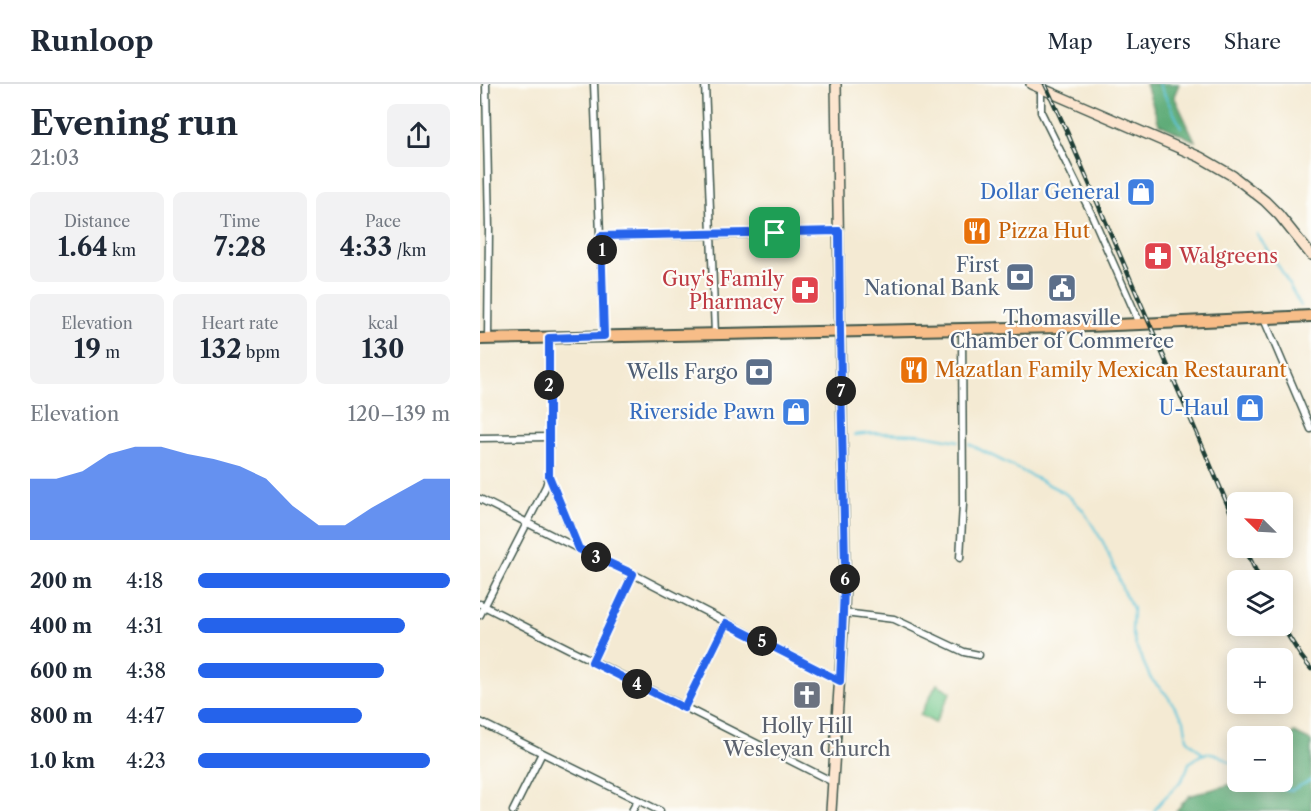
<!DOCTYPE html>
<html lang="en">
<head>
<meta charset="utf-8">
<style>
	:root { --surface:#fff; --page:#f2f2f3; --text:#1f2937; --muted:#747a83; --line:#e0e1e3; --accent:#2563eb }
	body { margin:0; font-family:"Libre Caslon Text",serif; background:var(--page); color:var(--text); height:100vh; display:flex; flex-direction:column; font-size:22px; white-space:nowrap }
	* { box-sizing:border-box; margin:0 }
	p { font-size:20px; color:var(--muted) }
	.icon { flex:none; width:33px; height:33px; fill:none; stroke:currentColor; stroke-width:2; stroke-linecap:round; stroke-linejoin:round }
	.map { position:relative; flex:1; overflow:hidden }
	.drawer { display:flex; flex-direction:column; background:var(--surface); width:480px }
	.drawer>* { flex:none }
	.needle { width:39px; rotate:294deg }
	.buttons { position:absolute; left:747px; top:408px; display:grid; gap:12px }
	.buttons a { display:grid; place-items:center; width:66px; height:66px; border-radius:9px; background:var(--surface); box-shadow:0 3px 15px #0003; font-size:30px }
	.pin { position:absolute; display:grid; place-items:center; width:51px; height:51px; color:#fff; margin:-26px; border-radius:12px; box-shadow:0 3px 9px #0006 }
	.km { position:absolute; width:30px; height:30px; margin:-15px; border-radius:50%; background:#222; color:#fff; font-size:16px; line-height:30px; text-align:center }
	.round { display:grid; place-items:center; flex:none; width:63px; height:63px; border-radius:9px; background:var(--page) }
	.overview { display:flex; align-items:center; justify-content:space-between; height:102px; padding:0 30px }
	h1 { font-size:33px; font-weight:800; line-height:45px }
	.figures { display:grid; grid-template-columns:repeat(3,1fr); gap:9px; height:102px; padding:6px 30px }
	.figures div { display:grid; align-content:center; border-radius:9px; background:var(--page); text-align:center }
	.figures b { font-size:26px; font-weight:800 }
	.figures small { font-size:16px; font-weight:400 }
	.figures p { font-size:16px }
	.chart { height:168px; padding:12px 30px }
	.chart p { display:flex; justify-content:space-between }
	.chart svg { width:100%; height:108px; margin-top:6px; fill:var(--accent); opacity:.7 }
	ul { padding:0 30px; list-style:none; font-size:20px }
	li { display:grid; grid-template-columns:96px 72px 1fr; align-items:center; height:45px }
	li i { height:15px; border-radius:8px; background:var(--accent) }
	header { display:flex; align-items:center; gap:36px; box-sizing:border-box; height:84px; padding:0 30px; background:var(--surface); border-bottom:2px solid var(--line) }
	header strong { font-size:28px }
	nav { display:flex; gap:33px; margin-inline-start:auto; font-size:21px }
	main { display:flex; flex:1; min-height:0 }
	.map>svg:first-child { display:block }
	.green { fill:#73c88c; stroke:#498260; stroke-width:1.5 }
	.forest { fill:#5eac78; stroke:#3e7456; stroke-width:1.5 }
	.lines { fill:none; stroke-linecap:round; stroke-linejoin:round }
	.stream { stroke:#5dc4da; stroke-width:2 }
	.street-casing { stroke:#3f574c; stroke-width:9 }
	.secondary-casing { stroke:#3f574c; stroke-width:12 }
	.primary-casing { stroke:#3f574c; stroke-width:14 }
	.street { stroke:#fff; stroke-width:6 }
	.secondary { stroke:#fce5cf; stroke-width:9 }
	.primary { stroke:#f7bd88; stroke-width:10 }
	.rail-casing { stroke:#1f3d34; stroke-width:4.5 }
	.rail { stroke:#fdfcf7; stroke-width:2; stroke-dasharray:7; stroke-linecap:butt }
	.route-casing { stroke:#fff; stroke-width:12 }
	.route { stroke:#2563eb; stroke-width:8 }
	.labels { text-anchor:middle; stroke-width:4.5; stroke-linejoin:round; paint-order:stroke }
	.shop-label { font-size:20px; fill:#366cbe; stroke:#fdfcf7; text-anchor:end }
	.food-label { font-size:20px; fill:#c56008; stroke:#fdfcf7; text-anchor:start }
	.health-label { font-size:20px; fill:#be3a42; stroke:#fdfcf7; text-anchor:start }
	.service-label { font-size:20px; fill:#4e5e75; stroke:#fdfcf7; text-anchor:end }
	.worship-label { font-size:20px; fill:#5b616d; stroke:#fdfcf7 }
</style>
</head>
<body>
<header>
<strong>Runloop</strong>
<nav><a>Map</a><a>Layers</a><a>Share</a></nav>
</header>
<main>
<section class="drawer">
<div class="overview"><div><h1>Evening run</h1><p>21:03</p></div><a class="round"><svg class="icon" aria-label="share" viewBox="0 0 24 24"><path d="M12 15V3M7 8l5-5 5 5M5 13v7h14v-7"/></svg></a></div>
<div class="figures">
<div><p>Distance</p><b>1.64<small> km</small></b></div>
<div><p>Time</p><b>7:28</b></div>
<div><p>Pace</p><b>4:33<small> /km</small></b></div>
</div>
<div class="figures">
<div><p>Elevation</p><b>19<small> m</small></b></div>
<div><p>Heart rate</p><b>132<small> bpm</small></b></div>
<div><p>kcal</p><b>130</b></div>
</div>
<div class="chart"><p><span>Elevation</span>120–139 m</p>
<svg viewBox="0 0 160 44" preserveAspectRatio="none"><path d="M0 44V19L10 19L20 16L30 9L40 6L50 6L60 9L70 11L80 14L90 19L100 30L110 38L120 38L130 31L140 25L150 19L160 19V44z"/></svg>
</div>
<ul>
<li><b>200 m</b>4:18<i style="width:100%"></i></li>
<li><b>400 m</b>4:31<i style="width:82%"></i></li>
<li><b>600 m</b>4:38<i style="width:74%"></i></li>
<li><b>800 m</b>4:47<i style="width:65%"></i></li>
<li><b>1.0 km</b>4:23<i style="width:92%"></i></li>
</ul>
</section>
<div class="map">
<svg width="831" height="727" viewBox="0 0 831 727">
	<rect width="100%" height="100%" fill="#fdfcf7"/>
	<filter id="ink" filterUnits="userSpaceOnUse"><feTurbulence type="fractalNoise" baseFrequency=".0167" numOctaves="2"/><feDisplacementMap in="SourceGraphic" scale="12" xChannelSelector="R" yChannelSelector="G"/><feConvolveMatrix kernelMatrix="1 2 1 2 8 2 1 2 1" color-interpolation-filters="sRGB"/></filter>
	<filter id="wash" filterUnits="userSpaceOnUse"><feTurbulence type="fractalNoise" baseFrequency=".008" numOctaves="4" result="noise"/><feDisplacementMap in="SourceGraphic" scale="24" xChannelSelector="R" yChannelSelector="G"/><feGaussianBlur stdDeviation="1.35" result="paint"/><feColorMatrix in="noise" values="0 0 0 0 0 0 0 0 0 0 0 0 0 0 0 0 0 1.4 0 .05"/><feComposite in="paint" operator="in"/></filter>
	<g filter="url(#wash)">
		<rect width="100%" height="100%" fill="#f4ead3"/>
		<path class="green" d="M457,600L471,608L455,639L440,631Z"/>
		<g class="forest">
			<path d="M666,0H699L694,12L715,57L679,40Z"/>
			<path d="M814,649L831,657V727H696L709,712L759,698H802L803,659Z"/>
		</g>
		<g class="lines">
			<g class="stream">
				<path d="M679,0L701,43"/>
				<path d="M777,150L801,186L821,222"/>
				<path d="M374,351L392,349L439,350L479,357"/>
				<path d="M489,360L583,408L592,415L603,426L623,458L637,490L643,507L653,524L652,547L656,562L671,595L686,610L704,636L707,655L723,670"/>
				<path d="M782,698L796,704L812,706L831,696"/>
				<path d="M674,727C686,707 702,705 709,679C713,677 717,673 721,671C735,665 747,676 758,684"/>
			</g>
		</g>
	</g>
	<g filter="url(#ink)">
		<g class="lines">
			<g class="street-casing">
				<g id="street">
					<path d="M6,0L9,145L8,255"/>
					<path d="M114,0L124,252"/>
					<path d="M225,0L235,250"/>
					<path d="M561,4V28L612,131L660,240"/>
					<path d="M121,152L231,151L359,147"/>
					<path d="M784,235L831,345"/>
					<path d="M0,354L69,353"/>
					<path d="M69,393L98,464"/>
					<path d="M0,415L99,465L153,490L360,597"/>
					<path d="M480,474L483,420L482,245"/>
					<path d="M0,520L353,698"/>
					<path d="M364,529L414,535L484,568L499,571"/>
					<path d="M0,531L66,402L69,392V254"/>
					<path d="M112,578L153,490"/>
					<path d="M204,624L246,539"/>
					<path d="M0,638L180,727"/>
					<path d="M33,727L62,669"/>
					<path d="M152,727L158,716"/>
				</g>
			</g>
			<g class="secondary-casing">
				<g id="secondary">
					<path d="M551,0L720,73L753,92L785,117L799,131L831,171"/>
					<path d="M351,727L364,529L365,482L360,248L356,0"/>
				</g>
			</g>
			<g class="primary-casing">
				<path id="primary" d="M0,255L583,243L660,240L831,232"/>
			</g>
			<use href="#street" class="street"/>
			<use href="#secondary" class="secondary"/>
			<use href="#primary" class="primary"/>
			<g class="rail-casing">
				<g id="rail">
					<path d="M565,0L587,48L758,445"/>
					<path d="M765,464L780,496"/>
					<path d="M802,542L821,572L831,585"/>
				</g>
			</g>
			<use href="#rail" class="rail"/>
		</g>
	</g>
	<g class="lines" filter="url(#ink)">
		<g class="route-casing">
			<path id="route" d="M359,147L360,248L365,482L360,597L246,539L204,624L112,578L153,490L99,465L69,392V254L124,252L121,152Z"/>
		</g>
		<use href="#route" class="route"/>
	</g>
	<defs>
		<g id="shop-square" transform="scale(1.5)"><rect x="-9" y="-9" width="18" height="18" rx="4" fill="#3f7fe0" stroke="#fdfcf7"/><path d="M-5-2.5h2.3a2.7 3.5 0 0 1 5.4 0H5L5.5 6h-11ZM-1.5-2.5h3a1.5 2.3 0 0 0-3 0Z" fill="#fff"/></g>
		<g id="restaurant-square" transform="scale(1.5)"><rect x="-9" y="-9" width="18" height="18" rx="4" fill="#e8710a" stroke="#fdfcf7"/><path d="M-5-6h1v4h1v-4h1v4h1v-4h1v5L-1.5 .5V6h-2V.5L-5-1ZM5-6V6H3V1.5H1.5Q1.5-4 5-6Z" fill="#fff"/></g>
		<g id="pharmacy-square" transform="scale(1.5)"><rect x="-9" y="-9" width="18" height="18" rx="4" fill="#e0444e" stroke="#fdfcf7"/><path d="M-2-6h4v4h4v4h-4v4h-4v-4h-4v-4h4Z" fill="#fff"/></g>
		<g id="bank-square" transform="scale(1.5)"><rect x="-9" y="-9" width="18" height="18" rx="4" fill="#5c6f8a" stroke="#fdfcf7"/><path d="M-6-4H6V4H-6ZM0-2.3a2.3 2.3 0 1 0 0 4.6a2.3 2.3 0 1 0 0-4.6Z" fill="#fff"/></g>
		<g id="civic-square" transform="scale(1.5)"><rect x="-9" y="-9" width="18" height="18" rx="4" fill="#5c6f8a" stroke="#fdfcf7"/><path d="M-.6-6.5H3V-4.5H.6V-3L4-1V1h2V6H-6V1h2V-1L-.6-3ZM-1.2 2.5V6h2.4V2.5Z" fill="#fff"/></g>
		<g id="church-square" transform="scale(1.5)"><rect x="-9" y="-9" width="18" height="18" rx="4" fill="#6b7280" stroke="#fdfcf7"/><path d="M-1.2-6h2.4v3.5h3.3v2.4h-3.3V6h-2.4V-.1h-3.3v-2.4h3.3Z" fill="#fff"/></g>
	</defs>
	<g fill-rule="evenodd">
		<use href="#shop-square" x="661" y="108"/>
		<use href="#restaurant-square" x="497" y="147"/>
		<use href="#pharmacy-square" x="678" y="172"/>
		<use href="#bank-square" x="540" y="193"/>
		<use href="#civic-square" x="582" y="204"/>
		<use href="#pharmacy-square" x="325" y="206"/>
		<use href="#restaurant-square" x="434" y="286"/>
		<use href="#bank-square" x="279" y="288"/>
		<use href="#shop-square" x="770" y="324"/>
		<use href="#shop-square" x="316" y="328"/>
		<use href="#church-square" x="327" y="611"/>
	</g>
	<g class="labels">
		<g class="shop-label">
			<text x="640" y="115">Dollar General</text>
			<text x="749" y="331">U-Haul</text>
			<text x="295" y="335">Riverside Pawn</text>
		</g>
		<g class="food-label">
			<text x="518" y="154">Pizza Hut</text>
			<text x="455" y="293">Mazatlan Family Mexican Restaurant</text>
		</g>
		<g class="health-label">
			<text x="699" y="179">Walgreens</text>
			<text x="304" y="202" text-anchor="end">Guy's Family<tspan x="304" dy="23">Pharmacy</tspan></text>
		</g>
		<g class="service-label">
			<text x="519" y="188">First<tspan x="519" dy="23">National Bank</tspan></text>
			<text x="582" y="241" text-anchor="middle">Thomasville<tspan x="582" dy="23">Chamber of Commerce</tspan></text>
			<text x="258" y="295">Wells Fargo</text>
		</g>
		<g class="worship-label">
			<text x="327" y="649">Holly Hill<tspan x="327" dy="23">Wesleyan Church</tspan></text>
		</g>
	</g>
</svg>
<div class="buttons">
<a><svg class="needle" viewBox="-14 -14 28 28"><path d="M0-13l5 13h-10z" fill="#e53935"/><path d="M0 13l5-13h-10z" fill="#747a83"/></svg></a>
<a><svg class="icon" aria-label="layers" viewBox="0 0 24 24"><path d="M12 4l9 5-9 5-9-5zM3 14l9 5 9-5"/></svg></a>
<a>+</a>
<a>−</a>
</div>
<div class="pin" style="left:295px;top:149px;background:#1e9e55"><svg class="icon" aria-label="arrive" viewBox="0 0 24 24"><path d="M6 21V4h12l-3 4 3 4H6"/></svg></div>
<b class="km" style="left:122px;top:166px">1</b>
<b class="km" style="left:69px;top:301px">2</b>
<b class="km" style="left:116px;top:473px">3</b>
<b class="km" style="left:157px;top:600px">4</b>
<b class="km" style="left:282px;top:557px">5</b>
<b class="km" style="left:365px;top:495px">6</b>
<b class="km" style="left:361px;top:307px">7</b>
</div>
</main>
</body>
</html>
